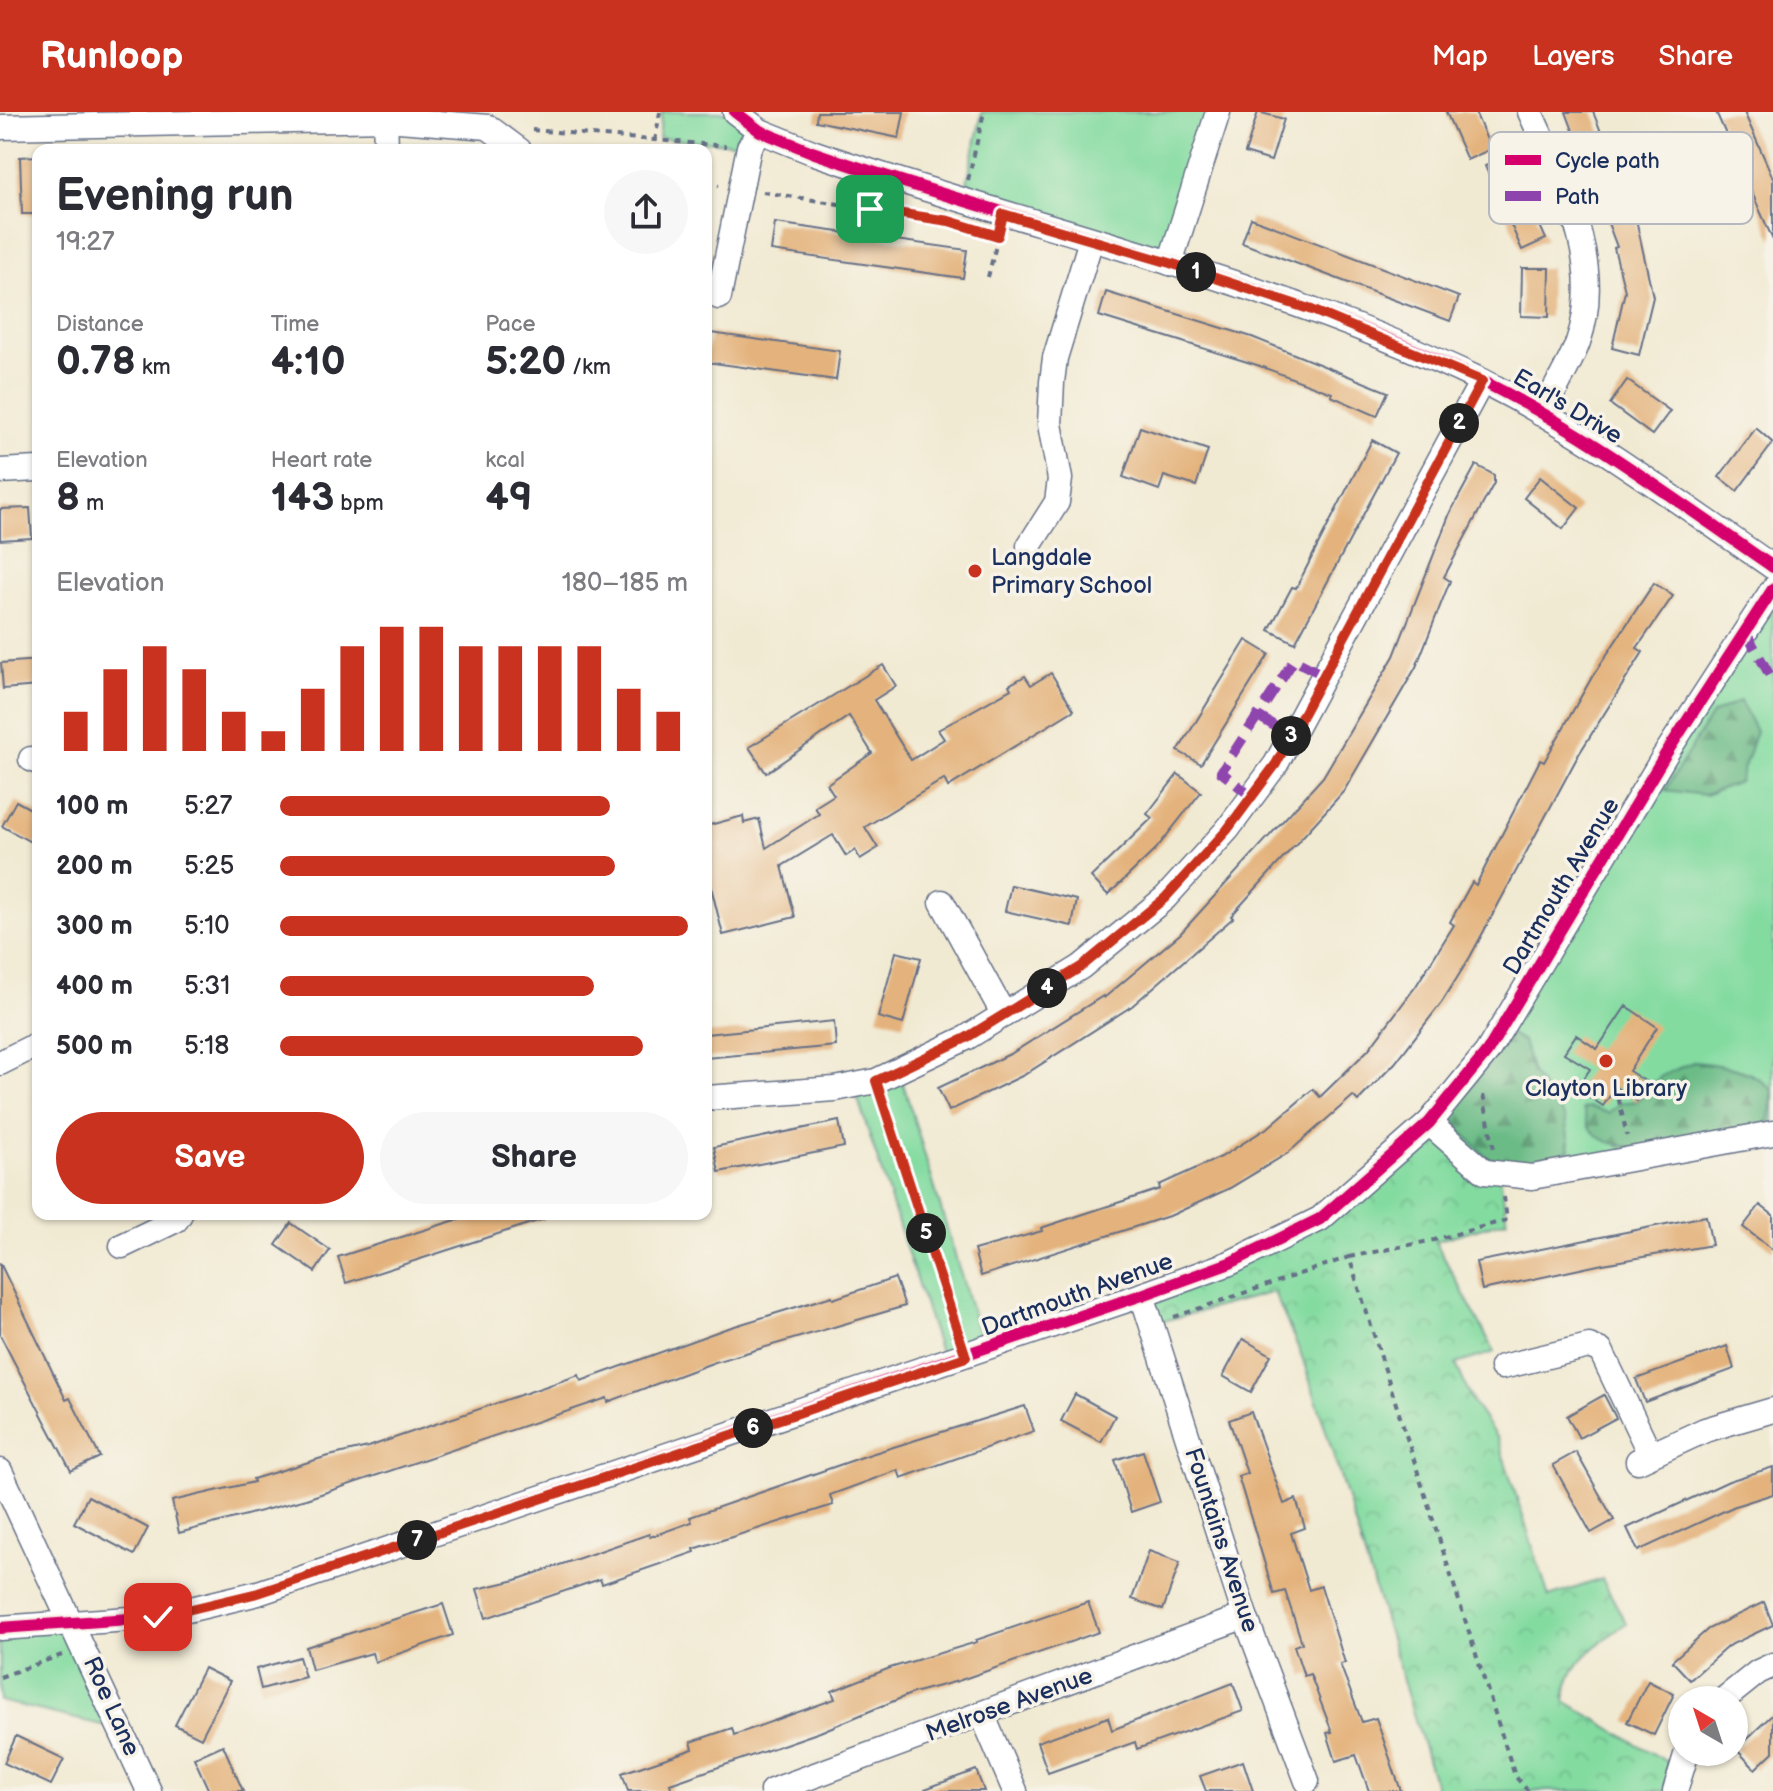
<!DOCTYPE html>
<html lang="en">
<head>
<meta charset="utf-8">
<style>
	:root { --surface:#fff; --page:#f7f7f7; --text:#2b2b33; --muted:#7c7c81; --accent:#c8321e }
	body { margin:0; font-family:"Balsamiq Sans",sans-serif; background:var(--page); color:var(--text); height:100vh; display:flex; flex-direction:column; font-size:30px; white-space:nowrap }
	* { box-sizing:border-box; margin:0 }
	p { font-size:26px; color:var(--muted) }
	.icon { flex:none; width:44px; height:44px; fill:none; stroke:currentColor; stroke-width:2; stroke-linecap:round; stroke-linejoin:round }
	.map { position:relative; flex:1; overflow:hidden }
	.panel { position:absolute; left:32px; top:32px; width:680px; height:1076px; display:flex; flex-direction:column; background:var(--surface); border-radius:16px; box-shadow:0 2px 6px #0004 }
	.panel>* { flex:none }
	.needle { width:52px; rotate:321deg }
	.controls { position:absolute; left:1668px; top:1574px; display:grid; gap:16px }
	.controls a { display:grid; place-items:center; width:80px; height:80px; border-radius:50%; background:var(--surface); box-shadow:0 2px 6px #0004; font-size:40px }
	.pin { position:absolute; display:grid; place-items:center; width:68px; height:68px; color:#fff; margin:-34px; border-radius:16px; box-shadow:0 4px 12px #0006 }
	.km { position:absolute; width:40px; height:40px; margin:-20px; border-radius:50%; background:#222; color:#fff; font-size:22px; line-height:40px; text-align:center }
	.round { display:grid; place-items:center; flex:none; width:84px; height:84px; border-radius:42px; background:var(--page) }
	.overview { display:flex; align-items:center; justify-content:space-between; height:136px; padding:0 24px }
	h1 { font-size:44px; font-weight:700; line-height:60px }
	.stats { display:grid; grid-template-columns:repeat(3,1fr); gap:12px; height:136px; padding:8px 24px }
	.stats div { display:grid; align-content:center }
	.stats b { font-size:40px; font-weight:700 }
	.stats small { font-size:22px; font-weight:400 }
	.stats p { font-size:22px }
	.chart { height:224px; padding:16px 24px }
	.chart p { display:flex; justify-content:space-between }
	.chart svg { width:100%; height:144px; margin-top:8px; stroke:var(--accent); stroke-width:6 }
	.button { display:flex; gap:16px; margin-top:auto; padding:16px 24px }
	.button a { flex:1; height:92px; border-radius:48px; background:var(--accent); color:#fff; font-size:32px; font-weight:700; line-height:92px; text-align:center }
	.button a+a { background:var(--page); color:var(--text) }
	ul { padding:0 24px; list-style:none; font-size:26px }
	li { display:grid; grid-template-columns:128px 96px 1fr; align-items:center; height:60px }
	li i { height:20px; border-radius:10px; background:var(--accent) }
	header { display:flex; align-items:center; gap:48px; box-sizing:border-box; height:112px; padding:0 40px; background:var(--accent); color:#fff }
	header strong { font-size:38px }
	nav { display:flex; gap:44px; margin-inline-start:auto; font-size:28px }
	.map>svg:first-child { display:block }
	.green { fill:#83dba0; stroke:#4f857f; stroke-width:2 }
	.forest { fill:url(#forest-firs); stroke:#427572; stroke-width:2 }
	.park { fill:url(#park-crowns); stroke:#4f857f; stroke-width:2 }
	.building { fill:#e4b37d }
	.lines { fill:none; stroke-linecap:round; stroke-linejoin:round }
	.minor-casing { stroke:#667087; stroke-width:27 }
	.path { stroke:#667087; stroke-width:4; stroke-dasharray:6 6; stroke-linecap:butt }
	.minor { stroke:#fff; stroke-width:24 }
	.quiet { stroke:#8e44ad; stroke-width:10; stroke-dasharray:20 10; stroke-linecap:butt }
	.cycleway-casing { stroke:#f7f3e8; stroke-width:17 }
	.cycleway { stroke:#d6006c; stroke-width:12 }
	.route-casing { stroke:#fff; stroke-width:16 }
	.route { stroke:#c8321e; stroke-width:10 }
	.poi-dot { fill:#c8321e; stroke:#f7f3e8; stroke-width:3 }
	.labels { text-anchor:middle; stroke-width:7; stroke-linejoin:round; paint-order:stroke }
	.street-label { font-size:24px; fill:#1b2f5e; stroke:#f7f3e8 }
	.poi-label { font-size:24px; fill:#1b2f5e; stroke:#f7f3e8; text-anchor:start }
	.key { fill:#f7f3e8; stroke:#b5b8bf; stroke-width:2 }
	.key-label { font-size:22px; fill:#1b2f5e }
</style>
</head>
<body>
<header>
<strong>Runloop</strong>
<nav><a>Map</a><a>Layers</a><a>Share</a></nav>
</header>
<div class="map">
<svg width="1773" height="1679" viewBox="0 0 1773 1679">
	<defs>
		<pattern id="forest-firs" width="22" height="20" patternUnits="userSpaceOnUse" patternTransform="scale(2)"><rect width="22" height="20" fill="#6abb86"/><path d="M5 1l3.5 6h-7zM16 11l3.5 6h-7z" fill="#569871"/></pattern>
		<pattern id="park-crowns" width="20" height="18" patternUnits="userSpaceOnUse" patternTransform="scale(2)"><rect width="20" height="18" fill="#83dba0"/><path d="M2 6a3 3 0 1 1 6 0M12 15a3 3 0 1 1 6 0" fill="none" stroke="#71bc8c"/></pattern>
	</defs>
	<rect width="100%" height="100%" fill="#f7f3e8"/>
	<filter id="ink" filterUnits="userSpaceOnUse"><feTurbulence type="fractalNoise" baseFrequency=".0125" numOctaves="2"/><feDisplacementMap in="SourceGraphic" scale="16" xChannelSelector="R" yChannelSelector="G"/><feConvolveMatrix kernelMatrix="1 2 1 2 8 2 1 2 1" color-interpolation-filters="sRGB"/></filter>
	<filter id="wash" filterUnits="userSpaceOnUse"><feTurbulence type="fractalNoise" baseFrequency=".006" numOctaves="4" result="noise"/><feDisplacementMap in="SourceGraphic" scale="32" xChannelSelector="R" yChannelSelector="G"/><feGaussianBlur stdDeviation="1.8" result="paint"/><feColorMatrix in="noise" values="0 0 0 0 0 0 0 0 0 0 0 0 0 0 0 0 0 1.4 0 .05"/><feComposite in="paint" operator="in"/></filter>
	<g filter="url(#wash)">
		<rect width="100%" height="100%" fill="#f1ead3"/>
		<g class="green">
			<path d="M662,0H735L760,19L741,32L659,26Z"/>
			<path d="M982,0H1218L1170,151L963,90Z"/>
			<path d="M1773,477V1021L1500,1064L1429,1011Z"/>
			<path d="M899,958L984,1239L942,1247L855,978Z"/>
			<path d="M69,1512L123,1618L0,1589V1514Z"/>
		</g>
		<g class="forest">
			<path d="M1740,589L1756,619L1739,670L1705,683L1665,678L1712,602Z"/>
			<path d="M1510,922L1523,929L1532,961L1565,1006L1570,1037L1544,1052L1489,1047L1448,1006Z"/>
			<path d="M1693,950C1720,953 1755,956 1773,979L1769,1012C1726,1021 1620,1059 1589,1015C1586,1011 1585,1003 1583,997L1590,995L1608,1001L1620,991L1637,989L1661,964Z"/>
		</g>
		<path class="park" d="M1429,1011L1500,1064L1507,1108L1435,1129L1495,1240L1456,1252L1471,1287L1498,1328L1549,1485L1602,1467L1626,1511C1597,1534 1567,1550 1565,1589L1682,1659L1678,1679H1437L1320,1299L1301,1242L1274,1180L1152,1212L1142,1183L1290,1124Z"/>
		<g id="blocks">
			<g class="building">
				<path d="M817,0H904L899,26L816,9Z"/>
				<path d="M1258,0L1284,7L1271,49L1245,41Z"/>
				<path d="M1446,0H1475L1491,37L1467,48Z"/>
				<path d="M1566,0H1593L1636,107L1653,185L1639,243L1612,236L1625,179L1614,136L1617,135Z"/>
				<path d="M1716,0H1744L1755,25L1773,66V128Z"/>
				<path d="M38,44V102H22L20,45Z"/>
				<path d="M1509,44L1546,127L1522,138L1485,54Z"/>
				<path d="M1251,106L1459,185L1450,209L1242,131Z"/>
				<path d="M775,111L967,138L963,166L771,139Z"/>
				<path d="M1522,156H1550L1549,205L1521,204Z"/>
				<path d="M1106,180L1252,225L1388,280L1377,304L1331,284L1332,281L1257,253L1099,204Z"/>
				<path d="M711,221L840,239L836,268L706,250Z"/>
				<path d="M1627,268L1670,299L1652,323L1610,292Z"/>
				<path d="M1140,315L1208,338L1196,374L1164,364L1159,378L1123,365Z"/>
				<path d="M1756,316L1773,331L1737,379L1719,365Z"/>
				<path d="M1372,328L1396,341L1295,531L1269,518L1292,475L1296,476Z"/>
				<path d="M1476,353L1494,363V371L1444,465L1450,469L1416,555L1344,679L1231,804L1233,806L1132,894L1024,963L949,999L938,976L1012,941L1103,884L1104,886L1180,822L1323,665L1394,544L1450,401Z"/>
				<path d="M1540,365L1579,396L1563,417L1524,386Z"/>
				<path d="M30,396L32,426L0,428V397Z"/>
				<path d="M1654,471L1673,484L1637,536L1643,540L1579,642L1470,845L1442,890L1395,951L1358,989L1353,984L1288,1041L1230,1076L1172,1103L981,1164L974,1138L1042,1119L1041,1116L1160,1077L1159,1073L1221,1045L1270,1014L1313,977L1320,985L1368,938L1416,874L1454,813L1450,810L1472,770L1476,773L1540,648L1544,650L1592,565Z"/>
				<path d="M1246,528L1269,542L1201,652L1178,639Z"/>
				<path d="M38,548V574L3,577L1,551Z"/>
				<path d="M883,553L896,574L874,588L911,648L944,627L938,618L1011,577L1009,573L1025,564L1031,573L1051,561L1074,598L948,675L944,667L865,715L878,736L860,747L855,738L846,744L833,723L782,754L795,805L723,823L707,759L711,758L706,714L743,704L744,711L759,707L766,736L819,702L815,695L834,683L827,672L872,641L849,604L766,661L749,635Z"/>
				<path d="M1178,662L1201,680L1156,737L1108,783L1091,765L1152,706L1147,702Z"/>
				<path d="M16,689L38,701V734L2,714Z"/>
				<path d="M1011,773L1077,788L1072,814L1005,799Z"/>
				<path d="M896,840L921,846L903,912L878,905Z"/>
				<path d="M1626,894L1657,915L1629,959L1648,971L1637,989L1616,975L1603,994L1577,977L1590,957L1564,941L1576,923L1597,937Z"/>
				<path d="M834,909L836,934L706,946V922Z"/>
				<path d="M839,1009L844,1035L719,1060L714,1035Z"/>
				<path d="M1760,1093L1773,1103V1138L1743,1115Z"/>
				<path d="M475,1102H544V1107L346,1171L338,1145Z"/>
				<path d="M1706,1104L1712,1133L1603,1152L1482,1178L1476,1150Z"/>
				<path d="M291,1111L330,1138L315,1160L276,1133Z"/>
				<path d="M0,1151L66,1288L70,1286L100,1345L71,1359L0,1223Z"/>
				<path d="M895,1166L905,1194L715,1250L608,1290L607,1286L306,1387L179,1421L172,1389L254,1370L253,1367L325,1345L368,1335L579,1263L581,1269L725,1217L832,1184L833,1187Z"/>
				<path d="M1243,1227L1271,1243L1251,1280L1223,1264Z"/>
				<path d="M1727,1234L1734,1257L1645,1290L1636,1267Z"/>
				<path d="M1075,1282L1115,1304L1101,1330L1061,1309Z"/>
				<path d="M1604,1283L1616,1306L1579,1326L1567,1304Z"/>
				<path d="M1025,1294L1034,1319L901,1366L898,1358L830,1383L833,1393L694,1437L695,1440L602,1472L600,1467L486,1506L477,1477L516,1468L649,1422L650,1425L692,1410L690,1405L871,1342Z"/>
				<path d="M1251,1300L1284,1392L1296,1387L1305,1416L1291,1421L1309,1478L1321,1474L1345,1551L1340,1552L1362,1610L1376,1606L1401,1679H1369L1356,1643L1336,1649L1327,1621L1332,1620L1310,1562L1304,1564L1294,1534L1302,1531L1285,1479L1274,1482L1238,1364L1247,1361L1229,1308Z"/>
				<path d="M1143,1339L1160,1390L1131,1400L1115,1348Z"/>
				<path d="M1576,1340L1614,1408L1591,1421L1553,1353Z"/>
				<path d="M1773,1355V1382L1735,1394L1638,1439L1627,1416L1729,1369Z"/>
				<path d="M88,1384L148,1416L134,1443L74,1411Z"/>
				<path d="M1149,1439L1180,1450L1163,1498L1132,1487Z"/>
				<path d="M1088,1490L1099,1520L958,1569L913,1581L820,1620L670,1672L672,1679H628L622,1661L693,1637L691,1630L732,1616L734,1623L835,1587L832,1579L890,1556L977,1530L976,1528Z"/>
				<path d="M1764,1490L1773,1513L1728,1534L1690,1568L1672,1549L1708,1517Z"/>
				<path d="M443,1492L453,1523L375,1550L372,1541L312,1558L306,1535Z"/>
				<path d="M299,1545L305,1565L261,1577L256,1557Z"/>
				<path d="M204,1556L230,1569L201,1626L175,1613Z"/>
				<path d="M1648,1569L1674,1582L1654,1623L1627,1610Z"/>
				<path d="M1233,1571L1243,1599L1137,1637L1135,1630L1048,1661L1037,1630L1108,1605L1112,1618Z"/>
				<path d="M1773,1602V1640L1755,1657L1736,1637Z"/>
				<path d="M16,1624L64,1647L51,1673L4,1651Z"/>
				<path d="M223,1633L243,1679H209L194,1646Z"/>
				<path d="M1243,1649L1253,1679H1206L1200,1664Z"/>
				<path d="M976,1658L984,1679H925V1677Z"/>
			</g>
		</g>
	</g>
	<g filter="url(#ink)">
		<use href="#blocks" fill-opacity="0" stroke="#667087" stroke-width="2"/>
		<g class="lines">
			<g class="minor-casing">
				<g id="minor">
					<path d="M385,0L386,38"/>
					<path d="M735,0L760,19L812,40C1035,117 1270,166 1482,269C1586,320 1678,390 1773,455"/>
					<path d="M1530,0C1562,72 1606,150 1578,230C1569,255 1554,278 1541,302"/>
					<path d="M0,15L386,7L488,15L519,38"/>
					<path d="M1170,151L1218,0"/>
					<path d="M719,185L749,35L760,19"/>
					<path d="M0,359L38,357"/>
					<path d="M1029,434L1057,390L1060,367L1050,312L1052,270L1055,246L1091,128"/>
					<path d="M31,647L38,650"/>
					<path d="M942,790L1004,903"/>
					<path d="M0,951L38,932"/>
					<path d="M706,986L835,977L876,969L966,926L1081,855L1165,786L1227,718L1276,652L1482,269"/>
					<path d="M1429,1011L1485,1060L1532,1065L1773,1021"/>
					<path d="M122,1134L176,1108L180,1102"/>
					<path d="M1142,1183L1245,1504L1307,1669"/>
					<path d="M1502,1255L1589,1234L1601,1239L1650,1342"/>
					<path d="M1638,1349L1705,1318L1773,1298"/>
					<path d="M0,1359L149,1679"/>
					<path d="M0,1516L158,1505L258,1481L1142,1183L1230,1151L1320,1107L1429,1011L1487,940L1665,643L1773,477"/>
					<path d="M1723,1588L1758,1560L1773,1553"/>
					<path d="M982,1602L1015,1679"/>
					<path d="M772,1679L1245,1504"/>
					<path d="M1675,1679L1687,1640"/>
				</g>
			</g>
			<g class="path">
				<path d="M532,18L726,34"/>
				<path d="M655,29L660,0"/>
				<path d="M968,68L984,0"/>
				<path d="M706,72L719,74"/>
				<path d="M763,80L940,108"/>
				<path d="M988,165L999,121"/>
				<path d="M1616,975L1627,1024"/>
				<path d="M1483,983L1494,1037"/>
				<path d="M883,990L959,1221"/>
				<path d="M1349,1145L1434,1128L1507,1108L1504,1085"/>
				<path d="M1174,1205L1349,1145L1515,1664L1528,1679"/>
				<path d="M0,1565L62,1543"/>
			</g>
			<use href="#minor" class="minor"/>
			<g class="quiet">
				<path d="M1745,519L1773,569"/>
				<path d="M1258,604L1291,624"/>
				<path d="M1252,685L1221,660L1294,548L1323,563"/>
			</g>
			<g class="cycleway-casing">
				<g id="cycleway">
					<path d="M735,0L760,19L812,40C1035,117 1270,166 1482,269C1586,320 1678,390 1773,455"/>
					<path d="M0,1516L158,1505L258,1481L1142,1183L1230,1151L1320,1107L1429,1011L1487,940L1665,643L1773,477"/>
				</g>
			</g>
			<use href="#cycleway" class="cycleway"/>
		</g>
	</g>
	<g class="lines" filter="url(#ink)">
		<g class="route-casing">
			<path id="route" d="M158,1505L258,1481L966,1245L876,969L966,926L1081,855L1165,786L1227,718L1276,652L1482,269L1312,198L1170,151L1003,102L998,124L949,109L870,97"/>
		</g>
		<use href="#route" class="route"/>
	</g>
	<g class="poi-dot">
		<circle cx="975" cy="459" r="8"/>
		<circle cx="1606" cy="949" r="8"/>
	</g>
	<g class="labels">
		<g class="street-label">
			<text transform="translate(1568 294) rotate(31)" y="8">Earl's Drive</text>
			<text transform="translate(1561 774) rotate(-59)" y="8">Dartmouth Avenue</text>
			<text transform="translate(1077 1182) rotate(-20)" y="8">Dartmouth Avenue</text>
			<text transform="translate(1222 1428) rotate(72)" y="8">Fountains Avenue</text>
			<text transform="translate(1009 1592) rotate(-20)" y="8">Melrose Avenue</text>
			<text transform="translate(112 1594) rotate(66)" y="8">Roe Lane</text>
		</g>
		<g class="poi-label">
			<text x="991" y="453">Langdale<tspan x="991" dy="28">Primary School</tspan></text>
			<text x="1606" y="984" text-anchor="middle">Clayton Library</text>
		</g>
	</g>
	<rect x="1489" y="20" width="264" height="92" rx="12" class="key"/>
	<rect x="1505" y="43" width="36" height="10" fill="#d6006c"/>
	<rect x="1505" y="79" width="36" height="10" fill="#8e44ad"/>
	<g class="key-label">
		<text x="1555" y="56">Cycle path</text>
		<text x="1555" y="92">Path</text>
	</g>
</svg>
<div class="controls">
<a><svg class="needle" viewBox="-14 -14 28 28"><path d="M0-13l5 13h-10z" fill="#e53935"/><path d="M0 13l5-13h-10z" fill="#7c7c81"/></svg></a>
</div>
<div class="pin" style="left:870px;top:97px;background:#1e9e55"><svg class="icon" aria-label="arrive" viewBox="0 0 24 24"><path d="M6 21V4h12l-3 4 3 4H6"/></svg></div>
<div class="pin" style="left:158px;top:1505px;background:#d93025"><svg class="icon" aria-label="check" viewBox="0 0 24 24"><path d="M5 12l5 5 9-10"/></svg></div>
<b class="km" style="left:1196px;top:160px">1</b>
<b class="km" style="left:1459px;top:311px">2</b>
<b class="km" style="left:1291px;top:624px">3</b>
<b class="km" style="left:1047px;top:876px">4</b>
<b class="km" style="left:926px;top:1121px">5</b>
<b class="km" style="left:753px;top:1316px">6</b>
<b class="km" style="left:417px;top:1428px">7</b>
<section class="panel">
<div class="overview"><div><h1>Evening run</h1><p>19:27</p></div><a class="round"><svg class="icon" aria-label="share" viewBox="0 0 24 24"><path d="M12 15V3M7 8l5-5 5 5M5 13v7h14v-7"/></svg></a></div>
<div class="stats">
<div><p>Distance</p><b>0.78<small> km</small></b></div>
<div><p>Time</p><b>4:10</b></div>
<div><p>Pace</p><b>5:20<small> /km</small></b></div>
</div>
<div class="stats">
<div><p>Elevation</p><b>8<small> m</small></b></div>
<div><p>Heart rate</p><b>143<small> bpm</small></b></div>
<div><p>kcal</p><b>49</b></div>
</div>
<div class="chart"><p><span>Elevation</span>180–185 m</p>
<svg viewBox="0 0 160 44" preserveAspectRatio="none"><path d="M5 44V32M15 44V19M25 44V12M35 44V19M45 44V32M55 44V38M65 44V25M75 44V12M85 44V6M95 44V6M105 44V12M115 44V12M125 44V12M135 44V12M145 44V25M155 44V32"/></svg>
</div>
<ul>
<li><b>100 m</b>5:27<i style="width:81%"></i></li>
<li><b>200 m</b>5:25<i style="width:82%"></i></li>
<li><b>300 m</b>5:10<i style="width:100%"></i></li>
<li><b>400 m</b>5:31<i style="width:77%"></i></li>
<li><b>500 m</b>5:18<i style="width:89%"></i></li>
</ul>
<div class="button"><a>Save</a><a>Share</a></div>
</section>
</div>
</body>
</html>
